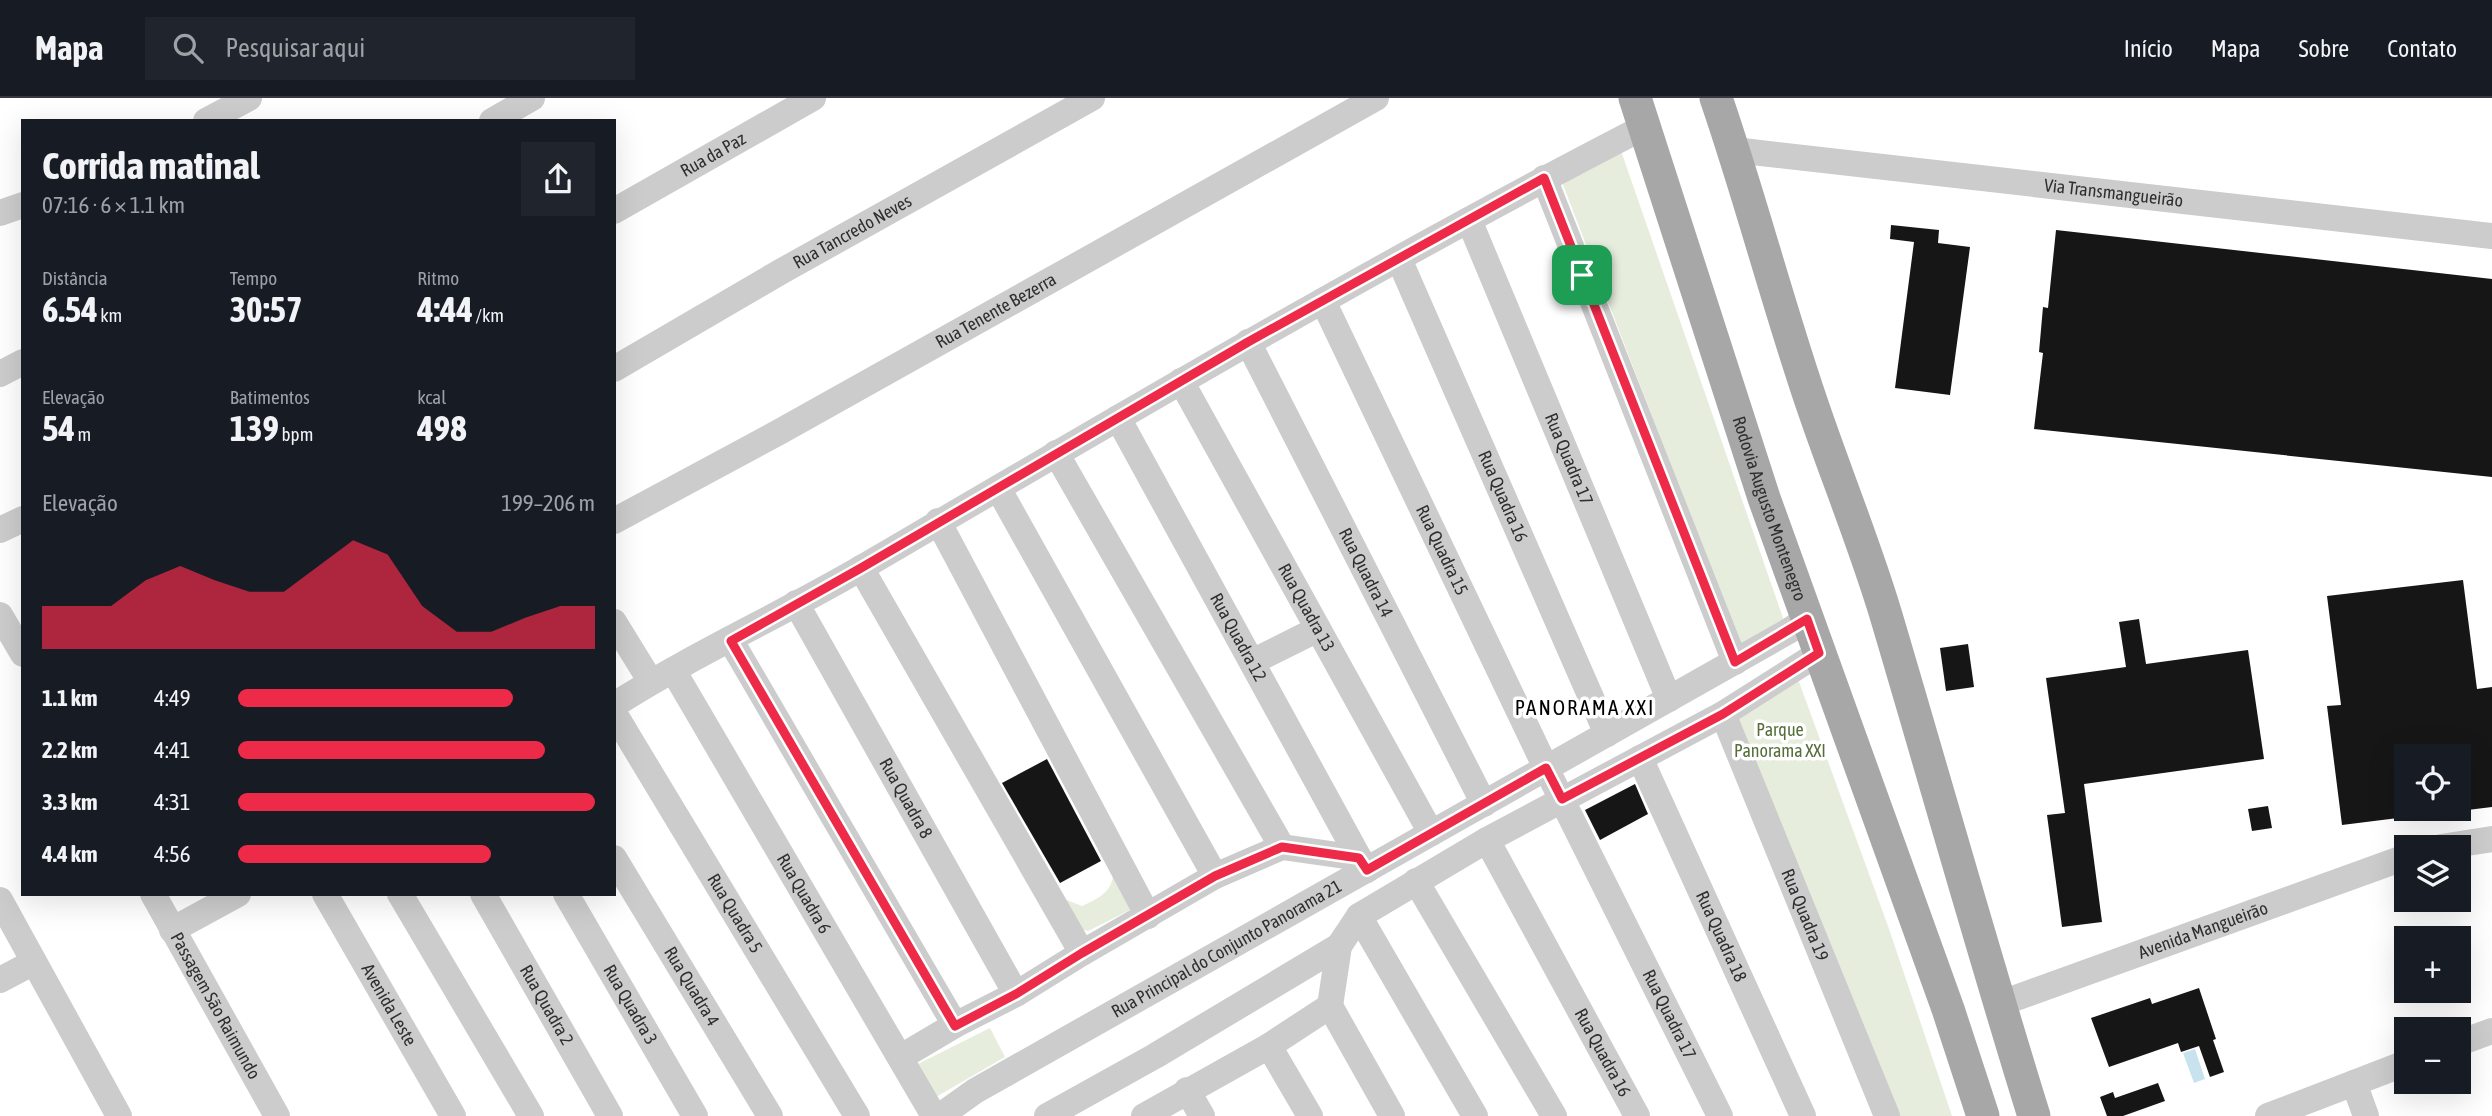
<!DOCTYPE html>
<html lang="pt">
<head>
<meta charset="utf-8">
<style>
	:root { --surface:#171b24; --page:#20242c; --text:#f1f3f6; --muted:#9ea1a6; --line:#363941; --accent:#ee2a49 }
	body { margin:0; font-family:"Asap Condensed",sans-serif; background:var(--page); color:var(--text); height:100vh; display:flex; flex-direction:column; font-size:26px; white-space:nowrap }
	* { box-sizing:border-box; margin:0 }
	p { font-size:23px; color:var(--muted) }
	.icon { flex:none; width:38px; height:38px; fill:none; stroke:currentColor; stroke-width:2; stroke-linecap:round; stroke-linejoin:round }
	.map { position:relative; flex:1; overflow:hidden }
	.side { position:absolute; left:21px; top:21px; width:595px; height:777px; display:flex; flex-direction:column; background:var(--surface); border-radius:0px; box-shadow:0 7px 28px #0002 }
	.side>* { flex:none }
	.fabs { position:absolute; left:2394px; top:646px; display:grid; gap:14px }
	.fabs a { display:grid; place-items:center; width:77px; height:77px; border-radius:0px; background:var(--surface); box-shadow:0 7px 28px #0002; font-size:35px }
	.pin { position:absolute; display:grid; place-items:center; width:60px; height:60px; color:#fff; margin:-30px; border-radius:14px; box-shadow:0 4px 10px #0006 }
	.round { display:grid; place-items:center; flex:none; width:74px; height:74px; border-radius:0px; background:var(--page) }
	.overview { display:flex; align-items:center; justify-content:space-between; height:119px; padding:0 21px }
	h1 { font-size:38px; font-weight:700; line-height:52px }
	.stats { display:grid; grid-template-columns:repeat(3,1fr); gap:10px; height:119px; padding:7px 21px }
	.stats div { display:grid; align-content:center }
	.stats b { font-size:35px; font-weight:700 }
	.stats small { font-size:19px; font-weight:400 }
	.stats p { font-size:19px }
	.chart { height:196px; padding:14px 21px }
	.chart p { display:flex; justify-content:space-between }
	.chart svg { width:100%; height:126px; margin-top:7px; fill:var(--accent); opacity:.7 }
	ul { padding:0 21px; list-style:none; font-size:23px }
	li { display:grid; grid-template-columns:112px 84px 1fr; align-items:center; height:52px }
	li i { height:18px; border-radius:9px; background:var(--accent) }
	header { display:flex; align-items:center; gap:42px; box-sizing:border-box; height:98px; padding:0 35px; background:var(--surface); border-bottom:2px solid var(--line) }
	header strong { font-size:33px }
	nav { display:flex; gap:38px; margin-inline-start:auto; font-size:24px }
	.search { width:490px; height:63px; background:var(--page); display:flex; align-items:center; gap:18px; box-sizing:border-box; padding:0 24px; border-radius:0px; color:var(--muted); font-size:26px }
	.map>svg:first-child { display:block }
	.green { fill:#e7eddd }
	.water { fill:#c8e2ee }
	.building { fill:#161616 }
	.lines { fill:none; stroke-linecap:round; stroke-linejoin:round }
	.minor { stroke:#ccc; stroke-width:26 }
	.major { stroke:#a7a7a7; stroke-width:33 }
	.route-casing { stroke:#fff; stroke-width:14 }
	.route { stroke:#ee2a49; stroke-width:9 }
	.labels { text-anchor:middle; stroke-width:7; stroke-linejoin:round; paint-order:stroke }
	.street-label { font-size:18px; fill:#2f2f2f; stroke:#fff }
	.park-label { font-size:18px; fill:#576e3a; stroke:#fff }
	.quarter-label { font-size:21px; letter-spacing:2px; fill:#000; stroke:#fff }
</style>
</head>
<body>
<header>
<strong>Mapa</strong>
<div class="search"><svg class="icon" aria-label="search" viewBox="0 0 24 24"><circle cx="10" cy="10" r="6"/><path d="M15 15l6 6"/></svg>Pesquisar aqui</div>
<nav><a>Início</a><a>Mapa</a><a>Sobre</a><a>Contato</a></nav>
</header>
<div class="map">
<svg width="2492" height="1018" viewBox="0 0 2492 1018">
	<rect width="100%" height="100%" fill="#fff"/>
	<g class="green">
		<path d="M1619,47L1783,520L1779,527L1740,547L1560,79Z"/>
		<path d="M1798,581L1888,828L1952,1018H1893L1730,622Z"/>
		<path d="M1115,753L1142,806L1088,833L1074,830L1054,797L1082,808C1114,794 1114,786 1115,753Z"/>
		<path d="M990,930L1005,959L936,999L916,967Z"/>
	</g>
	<path class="water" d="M2195,951L2205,981L2194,985L2183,955Z"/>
	<g class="building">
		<path d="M1891,127L1939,132L1938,145L1970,149L1950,297L1895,290L1914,144L1890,141Z"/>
		<path d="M2056,132L2492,181V379L2034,331L2043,255L2039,254L2043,209L2048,210Z"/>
		<path d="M2463,482L2477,591L2492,589V709L2459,713V658H2406V719L2342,727L2327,608L2341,607L2327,498Z"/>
		<path d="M2139,521L2146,566L2248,552L2264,661L2084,686L2102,824L2062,829L2047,717L2065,715L2046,580L2126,569L2119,524Z"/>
		<path d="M1968,546L1974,589L1946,593L1940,550Z"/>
		<path d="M1047,661L1101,763L1060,785L1002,685Z"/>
		<path d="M1635,686L1648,716L1600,742L1585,712Z"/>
		<path d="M2268,708L2272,730L2252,733L2248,711Z"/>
		<path d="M2199,890L2216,941L2213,942L2224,974L2210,979L2199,948L2181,954L2178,945L2109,969L2091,920L2150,900L2152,906Z"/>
		<path d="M2158,985L2165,1003L2123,1018H2107L2100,999L2113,994L2115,1000Z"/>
	</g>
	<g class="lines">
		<g class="minor">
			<path d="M206,23L249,0"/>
			<path d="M492,23L532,0"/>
			<path id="s1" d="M1734,52L2492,138"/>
			<path d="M1544,80L1735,564"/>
			<path id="s2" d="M614,113L813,0"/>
			<path d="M0,115L23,107"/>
			<path id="s3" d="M1469,122L1669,601"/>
			<path id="s4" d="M1399,161L1607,636"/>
			<path id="s5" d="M1323,203L1546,670L1720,1018"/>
			<path id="s6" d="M1248,244L1484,706"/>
			<path id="s7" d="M614,271L782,173L1092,0"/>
			<path d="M0,276L23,264"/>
			<path id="s8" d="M1181,283L1431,735"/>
			<path id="s9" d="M1118,320L1359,760"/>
			<path d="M1056,355L1282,749"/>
			<path d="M998,390L1215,778"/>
			<path id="s10" d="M614,423L781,333L1376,0"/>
			<path d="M938,423L1148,818"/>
			<path d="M0,432L23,421"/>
			<path d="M861,470L1082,855"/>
			<path id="s11" d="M796,505L1016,896"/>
			<path d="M0,517L23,556"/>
			<path d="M614,524L651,584"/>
			<path d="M731,543L955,927"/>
			<path d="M1252,564L1318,531"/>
			<path id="s12" d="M673,572L934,1018"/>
			<path d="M614,607C694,556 781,517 863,469C1121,318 1378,166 1644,29"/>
			<path id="s13" d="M614,615L857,1018"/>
			<path id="s14" d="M1723,616L1887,1018"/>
			<path id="s15" d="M1640,660L1803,1018"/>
			<path id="s16" d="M1487,742L1637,1018"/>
			<path d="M2441,749L2492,741"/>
			<path id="s17" d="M614,760L770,1018"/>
			<path d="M1416,783L1554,1018"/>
			<path id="s18" d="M153,796L277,1018"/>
			<path id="s19" d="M325,796L453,1018"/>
			<path d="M400,796L531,1018"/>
			<path id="s20" d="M483,796L610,1018"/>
			<path id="s21" d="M566,796L695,1018"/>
			<path d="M0,802L119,1018"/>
			<path d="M1359,818L1475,1018"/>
			<path d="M172,832L238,796"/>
			<path d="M0,882L34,864"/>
			<path id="s22" d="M1999,906L2406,759"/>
			<path d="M1330,908L1392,1018"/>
			<path d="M2459,945L2492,933"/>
			<path d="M1269,948L1310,1018"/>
			<path d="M901,959L955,927L1016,896L1082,855L1215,778L1282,749L1359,760L1367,772"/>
			<path d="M2354,985L2366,1018"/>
			<path d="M1187,992L1202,1018"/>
			<path id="s23" d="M940,1018L975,993L1787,534L1807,521"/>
			<path d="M1047,1018L1155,958L1339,848L1359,818L1487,742L1723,616L1819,555"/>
			<path d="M1144,1018L1269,948L1330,908L1339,848"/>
			<path d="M2268,1018L2406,965"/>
		</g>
		<g class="major">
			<path id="s24" d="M1635,0L1764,400L1948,911L1983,1018"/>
			<path d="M1716,0C1748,93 1773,188 1804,282C1829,360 1861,435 1885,514C1935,682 1982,851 2034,1018"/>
		</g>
	</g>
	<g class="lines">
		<g class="route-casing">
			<path id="route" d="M1544,80L1735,564L1807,521L1819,555L1723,616L1562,701L1546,670L1367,772L1359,760L1282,749L1215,778L1082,855L1016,896L955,928L731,543L861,470L1248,244Z"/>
		</g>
		<use href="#route" class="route"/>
	</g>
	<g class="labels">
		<g class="street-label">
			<text dy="6" stroke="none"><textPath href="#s2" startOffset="114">Rua da Paz</textPath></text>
			<text dy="6" stroke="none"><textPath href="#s1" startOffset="382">Via Transmangueirão</textPath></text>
			<text dy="6" stroke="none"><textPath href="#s7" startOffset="275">Rua Tancredo Neves</textPath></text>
			<text dy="6" stroke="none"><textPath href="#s10" startOffset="436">Rua Tenente Bezerra</textPath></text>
			<text dy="6" stroke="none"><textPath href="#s3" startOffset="259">Rua Quadra 17</textPath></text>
			<text dy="6" stroke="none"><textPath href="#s4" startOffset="259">Rua Quadra 16</textPath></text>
			<text dy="6" stroke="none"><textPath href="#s24" startOffset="432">Rodovia Augusto Montenegro</textPath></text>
			<text dy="6" stroke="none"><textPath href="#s5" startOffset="276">Rua Quadra 15</textPath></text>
			<text dy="6" stroke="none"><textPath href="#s6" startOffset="259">Rua Quadra 14</textPath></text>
			<text dy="6" stroke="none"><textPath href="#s8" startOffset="259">Rua Quadra 13</textPath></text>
			<text dy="6" stroke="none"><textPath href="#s9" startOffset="250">Rua Quadra 12</textPath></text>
			<text dy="6" stroke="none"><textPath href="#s11" startOffset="224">Rua Quadra 8</textPath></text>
			<text dy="6" stroke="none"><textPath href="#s12" startOffset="259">Rua Quadra 6</textPath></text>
			<text dy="6" stroke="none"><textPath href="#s13" startOffset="234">Rua Quadra 5</textPath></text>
			<text dy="6" stroke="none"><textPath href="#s14" startOffset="217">Rua Quadra 19</textPath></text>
			<text dy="6" stroke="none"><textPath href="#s22" startOffset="217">Avenida Mangueirão</textPath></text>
			<text dy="6" stroke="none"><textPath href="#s15" startOffset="196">Rua Quadra 18</textPath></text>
			<text dy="6" stroke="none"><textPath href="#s23" startOffset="332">Rua Principal do Conjunto Panorama 21</textPath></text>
			<text dy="6" stroke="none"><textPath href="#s17" startOffset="150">Rua Quadra 4</textPath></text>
			<text dy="6" stroke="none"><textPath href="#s18" startOffset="128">Passagem São Raimundo</textPath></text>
			<text dy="6" stroke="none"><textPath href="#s19" startOffset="128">Avenida Leste</textPath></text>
			<text dy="6" stroke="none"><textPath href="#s20" startOffset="128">Rua Quadra 2</textPath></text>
			<text dy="6" stroke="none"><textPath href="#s21" startOffset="128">Rua Quadra 3</textPath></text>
			<text dy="6" stroke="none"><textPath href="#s5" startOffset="793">Rua Quadra 17</textPath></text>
			<text dy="6" stroke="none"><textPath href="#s16" startOffset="242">Rua Quadra 16</textPath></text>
		</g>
		<g class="park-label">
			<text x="1780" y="638">Parque<tspan x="1780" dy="21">Panorama XXI</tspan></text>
		</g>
		<g class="quarter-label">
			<text x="1585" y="617">PANORAMA XXI</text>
		</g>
	</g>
</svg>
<div class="fabs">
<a><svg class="icon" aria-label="locate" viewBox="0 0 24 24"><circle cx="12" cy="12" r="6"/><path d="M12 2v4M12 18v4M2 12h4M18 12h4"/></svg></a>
<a><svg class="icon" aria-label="layers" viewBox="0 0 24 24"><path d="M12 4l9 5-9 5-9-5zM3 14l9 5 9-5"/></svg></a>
<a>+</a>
<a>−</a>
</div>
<div class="pin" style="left:1582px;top:177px;background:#1e9e55"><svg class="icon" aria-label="arrive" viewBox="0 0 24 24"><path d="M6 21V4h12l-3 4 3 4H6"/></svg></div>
<section class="side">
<div class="overview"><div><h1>Corrida matinal</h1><p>07:16 · 6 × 1.1 km</p></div><a class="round"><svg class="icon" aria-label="share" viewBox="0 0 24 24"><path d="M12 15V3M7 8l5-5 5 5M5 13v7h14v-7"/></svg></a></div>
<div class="stats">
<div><p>Distância</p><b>6.54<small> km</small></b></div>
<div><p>Tempo</p><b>30:57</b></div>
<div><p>Ritmo</p><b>4:44<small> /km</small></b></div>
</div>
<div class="stats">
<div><p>Elevação</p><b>54<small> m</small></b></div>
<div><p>Batimentos</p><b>139<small> bpm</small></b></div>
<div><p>kcal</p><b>498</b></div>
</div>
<div class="chart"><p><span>Elevação</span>199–206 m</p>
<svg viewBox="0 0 160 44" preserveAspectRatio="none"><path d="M0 44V29L10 29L20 29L30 20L40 15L50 20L60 24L70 24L80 15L90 6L100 11L110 29L120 38L130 38L140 33L150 29L160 29V44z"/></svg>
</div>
<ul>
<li><b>1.1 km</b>4:49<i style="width:77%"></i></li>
<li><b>2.2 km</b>4:41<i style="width:86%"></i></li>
<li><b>3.3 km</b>4:31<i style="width:100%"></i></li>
<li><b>4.4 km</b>4:56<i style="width:71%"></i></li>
</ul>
</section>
</div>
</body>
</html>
